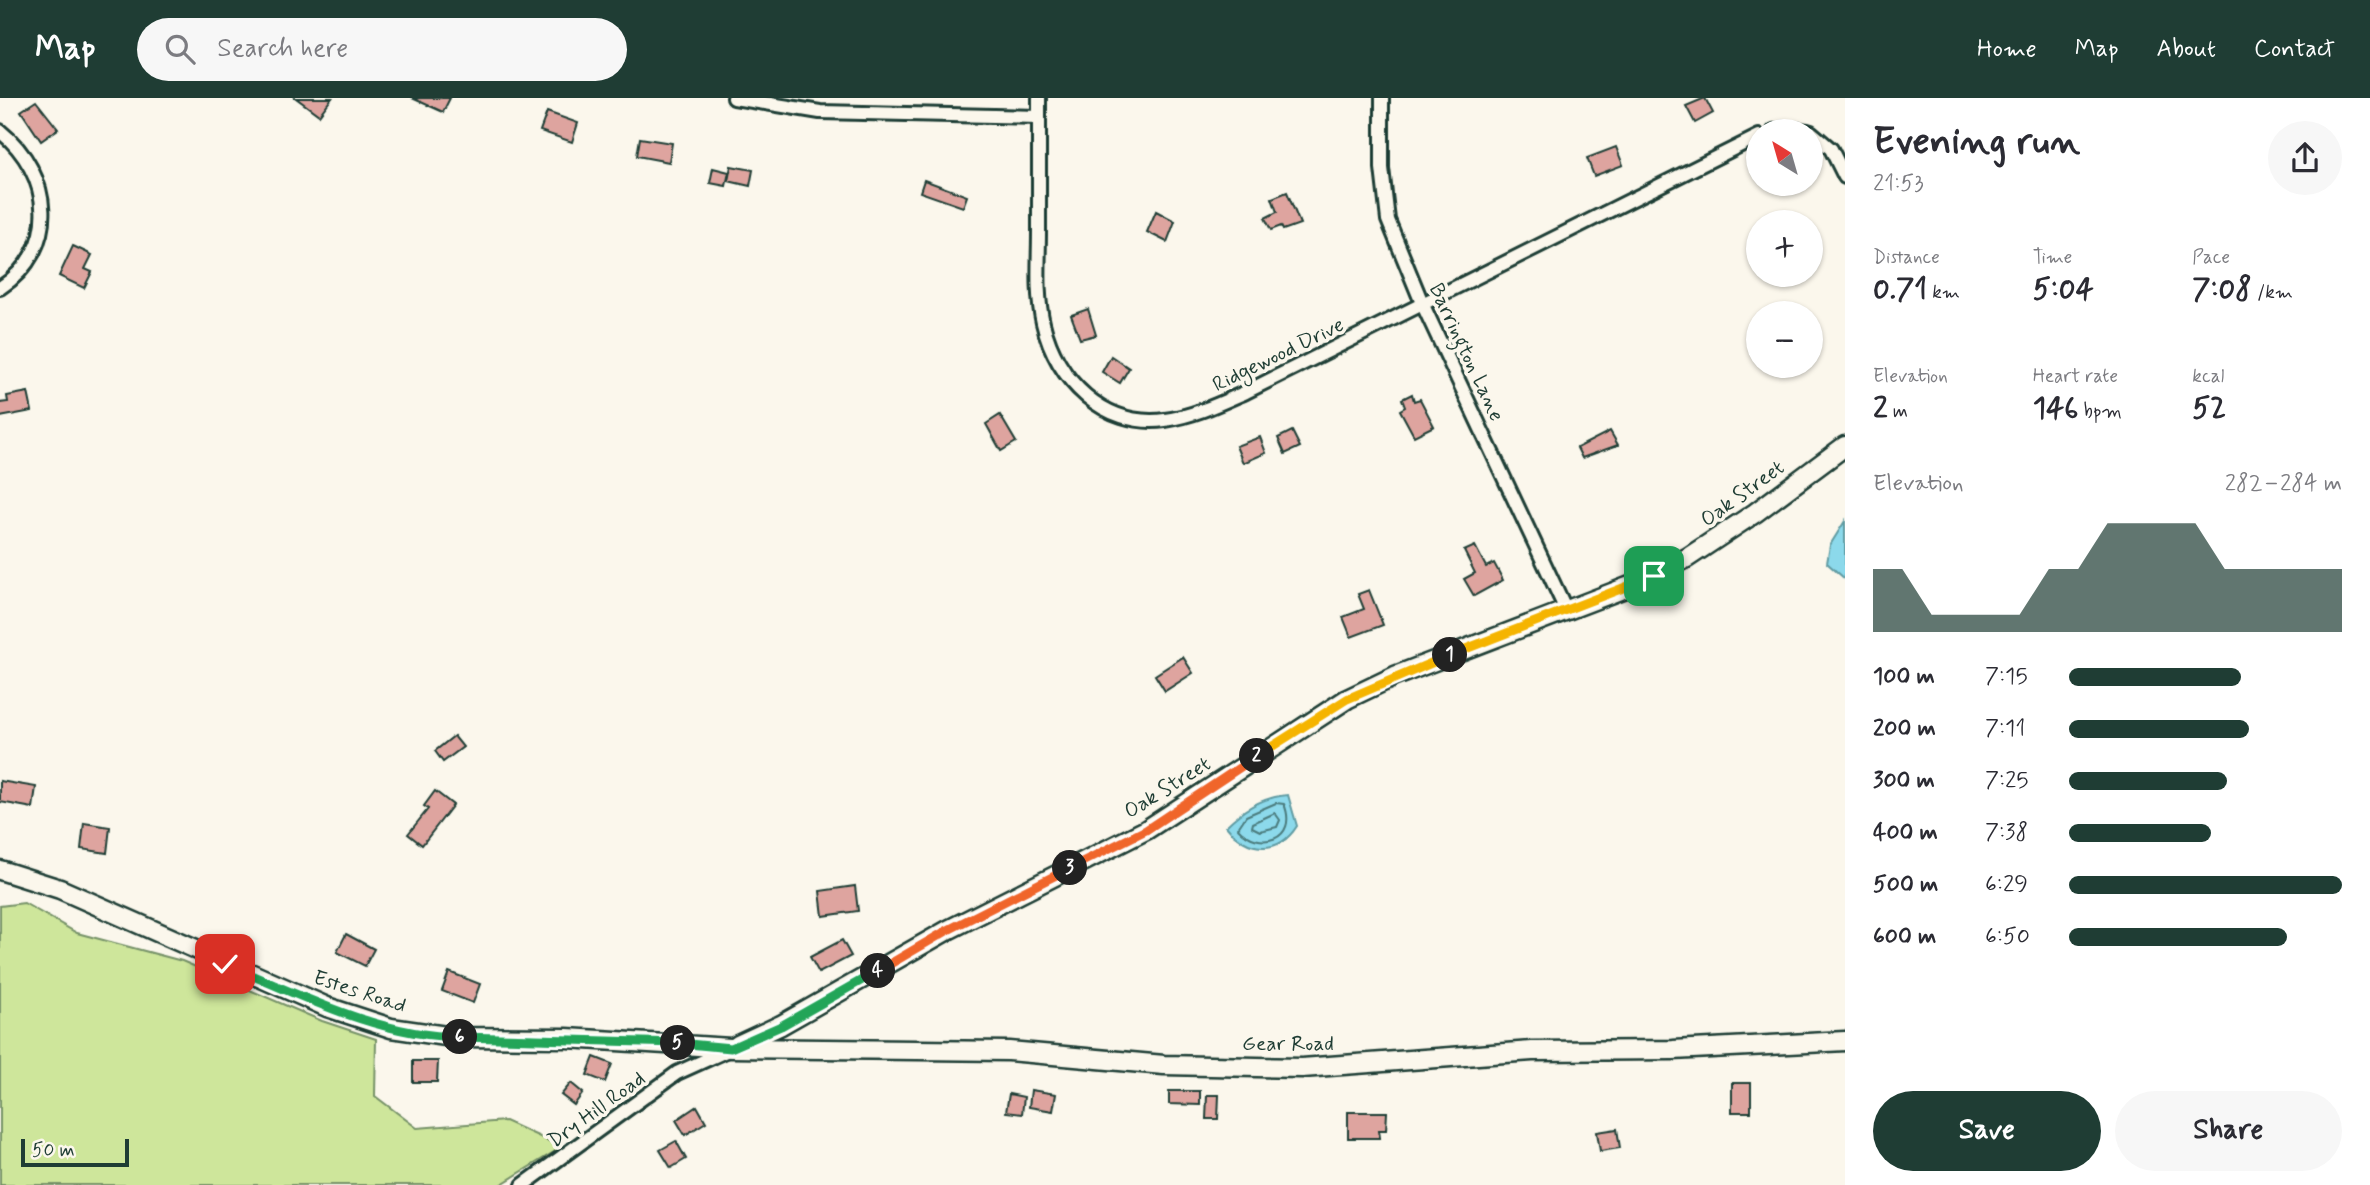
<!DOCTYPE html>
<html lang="en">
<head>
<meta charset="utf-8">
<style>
	:root { --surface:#fff; --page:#f7f7f7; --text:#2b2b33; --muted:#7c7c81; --accent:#1f3d34 }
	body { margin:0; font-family:Mynerve,sans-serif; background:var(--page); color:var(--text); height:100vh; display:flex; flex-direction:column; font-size:26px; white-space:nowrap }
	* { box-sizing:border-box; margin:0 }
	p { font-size:23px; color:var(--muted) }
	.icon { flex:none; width:38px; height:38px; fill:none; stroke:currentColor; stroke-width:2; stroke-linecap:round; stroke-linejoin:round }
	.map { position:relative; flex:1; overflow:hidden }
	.details { display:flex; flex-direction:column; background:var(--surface); width:525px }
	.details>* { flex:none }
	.needle { width:46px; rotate:323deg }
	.tools { position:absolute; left:1746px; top:21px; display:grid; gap:14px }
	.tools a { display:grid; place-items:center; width:77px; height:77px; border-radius:50%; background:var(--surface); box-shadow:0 2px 5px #0004; font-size:35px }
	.scale { position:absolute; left:21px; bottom:18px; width:108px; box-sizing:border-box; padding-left:7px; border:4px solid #1f3d34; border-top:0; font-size:19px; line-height:24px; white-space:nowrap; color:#1f3d34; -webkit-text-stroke:5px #fbf7ec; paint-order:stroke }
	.pin { position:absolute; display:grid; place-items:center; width:60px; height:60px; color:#fff; margin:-30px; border-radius:14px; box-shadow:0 4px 10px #0006 }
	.km { position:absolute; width:35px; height:35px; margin:-18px; border-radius:50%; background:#222; color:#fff; font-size:19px; line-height:35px; text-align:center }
	.round { display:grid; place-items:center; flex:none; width:74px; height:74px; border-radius:37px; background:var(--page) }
	.overview { display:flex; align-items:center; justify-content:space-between; height:119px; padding:0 28px }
	h1 { font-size:38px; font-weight:700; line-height:52px }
	.stats { display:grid; grid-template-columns:repeat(3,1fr); gap:10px; height:119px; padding:7px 28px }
	.stats div { display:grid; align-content:center }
	.stats b { font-size:30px; font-weight:700 }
	.stats small { font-size:19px; font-weight:400 }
	.stats p { font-size:19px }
	.chart { height:196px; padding:14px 28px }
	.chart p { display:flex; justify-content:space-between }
	.chart svg { width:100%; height:126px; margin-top:7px; fill:var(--accent); opacity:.7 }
	.button { display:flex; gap:14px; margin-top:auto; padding:14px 28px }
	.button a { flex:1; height:80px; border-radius:42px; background:var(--accent); color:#fff; font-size:28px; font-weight:700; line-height:80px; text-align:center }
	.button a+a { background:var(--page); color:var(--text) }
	ul { padding:0 28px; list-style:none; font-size:23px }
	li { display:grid; grid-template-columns:112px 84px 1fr; align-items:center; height:52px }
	li i { height:18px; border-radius:9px; background:var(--accent) }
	header { display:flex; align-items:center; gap:42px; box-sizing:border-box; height:98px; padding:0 35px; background:var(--accent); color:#fff }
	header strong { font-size:33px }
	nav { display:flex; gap:38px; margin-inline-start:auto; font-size:24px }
	.search { width:490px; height:63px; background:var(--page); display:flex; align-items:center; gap:18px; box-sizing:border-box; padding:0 24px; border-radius:38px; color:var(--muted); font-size:26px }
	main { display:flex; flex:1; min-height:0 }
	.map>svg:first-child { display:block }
	.green { fill:#cee69b; stroke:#769268; stroke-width:2 }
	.water { fill:#8cd9eb; stroke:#609ba2; stroke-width:2 }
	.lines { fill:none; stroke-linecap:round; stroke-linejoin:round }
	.shore { stroke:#4b7b7d; stroke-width:2 }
	.building { fill:#dea49f; stroke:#1f3d34; stroke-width:2 }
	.street-casing { stroke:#1f3d34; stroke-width:18 }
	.secondary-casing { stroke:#1f3d34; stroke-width:23 }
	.street { stroke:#fbf7ec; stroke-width:12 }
	.secondary { stroke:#fbf7ec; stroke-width:18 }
	.split-1-casing { stroke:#fff; stroke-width:14 }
	.split-2-casing { stroke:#fff; stroke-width:14 }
	.split-3-casing { stroke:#fff; stroke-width:14 }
	.split-4-casing { stroke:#fff; stroke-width:14 }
	.split-5-casing { stroke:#fff; stroke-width:14 }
	.split-6-casing { stroke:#fff; stroke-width:14 }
	.split-7-casing { stroke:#fff; stroke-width:14 }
	.split-1 { stroke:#f5b400; stroke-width:9 }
	.split-2 { stroke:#f5b400; stroke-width:9 }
	.split-3 { stroke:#f0652b; stroke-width:9 }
	.split-4 { stroke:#f0652b; stroke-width:9 }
	.split-5 { stroke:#22a559; stroke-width:9 }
	.split-6 { stroke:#22a559; stroke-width:9 }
	.split-7 { stroke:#22a559; stroke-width:9 }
	.labels { text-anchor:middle; stroke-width:7; stroke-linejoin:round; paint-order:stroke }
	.street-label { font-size:21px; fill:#1f3d34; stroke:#fbf7ec }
</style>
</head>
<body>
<header>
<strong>Map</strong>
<div class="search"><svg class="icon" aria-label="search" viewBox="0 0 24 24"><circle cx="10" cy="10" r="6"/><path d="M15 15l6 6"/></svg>Search here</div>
<nav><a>Home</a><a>Map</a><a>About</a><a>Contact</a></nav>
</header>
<main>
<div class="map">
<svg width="1845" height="1087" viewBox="0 0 1845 1087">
	<rect width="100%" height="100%" fill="#fbf7ec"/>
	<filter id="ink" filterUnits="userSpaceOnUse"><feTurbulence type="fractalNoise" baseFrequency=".0143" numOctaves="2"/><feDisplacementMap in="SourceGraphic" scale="14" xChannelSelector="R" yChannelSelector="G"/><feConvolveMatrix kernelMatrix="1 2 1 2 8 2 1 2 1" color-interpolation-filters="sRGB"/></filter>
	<g filter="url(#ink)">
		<path class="green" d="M24,805L77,835L182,863L322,923L376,941L375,998L417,1030L505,1023L562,1049L500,1087H0V808Z"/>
		<g class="water">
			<path d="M1845,423V481L1827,465L1830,447Z"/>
			<path d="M1288,697L1297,728C1278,758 1247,754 1226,728C1244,710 1263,699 1288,697Z"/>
		</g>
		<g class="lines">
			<g class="shore">
				<path d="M1276,705L1284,706C1299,742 1259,754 1238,730L1246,718Z"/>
				<path d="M1275,715L1280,722L1277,729L1260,733L1252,729L1253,725Z"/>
			</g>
		</g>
		<g class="building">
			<path d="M296,0H332L319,17Z"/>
			<path d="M412,0H450L443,14Z"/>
			<path d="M1705,0L1713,15L1695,25L1686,8Z"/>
			<path d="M36,3L58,31L41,43L21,13Z"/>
			<path d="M547,14L578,25L572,44L540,33Z"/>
			<path d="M640,40L672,45L669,64L637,58Z"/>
			<path d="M1616,49L1623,67L1594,78L1587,60Z"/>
			<path d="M731,68L753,72L750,88L728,83Z"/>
			<path d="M713,70L729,74L726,88L710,85Z"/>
			<path d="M924,82L967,98L963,109L920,94Z"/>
			<path d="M1287,94L1300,126L1283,132L1281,128L1271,132L1265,120L1277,114L1272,100Z"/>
			<path d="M1156,113L1175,123L1167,144L1147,134Z"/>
			<path d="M73,148L92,157L85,171L92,174L84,190L59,178Z"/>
			<path d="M1088,211L1096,237L1080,241L1071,217Z"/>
			<path d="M1111,258L1129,270L1120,285L1102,274Z"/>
			<path d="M28,294L32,313L0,319V305L8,304L7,298Z"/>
			<path d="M1412,296L1414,303L1420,301L1434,328L1414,338L1400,312L1405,309L1402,301Z"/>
			<path d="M1000,317L1016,344L1001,353L986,326Z"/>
			<path d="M1292,333L1300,349L1285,356L1278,340Z"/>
			<path d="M1610,333L1618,347L1582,360L1577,350Z"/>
			<path d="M1260,339L1266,355L1243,365L1236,348Z"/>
			<path d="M1475,448L1486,469L1494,465L1503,482L1474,498L1464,481L1475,475L1464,453Z"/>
			<path d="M1369,492L1383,527L1351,539L1343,519L1364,511L1358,496Z"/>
			<path d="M1183,559L1193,575L1165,593L1155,577Z"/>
			<path d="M454,638L463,649L443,664L435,653Z"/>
			<path d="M0,683L36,689L33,710L0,704Z"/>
			<path d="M435,693L453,707L422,747L408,736L428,711L424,708Z"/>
			<path d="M84,725L110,729L107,755L81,751Z"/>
			<path d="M855,788L858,813L823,818L820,793Z"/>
			<path d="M346,836L374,851L365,868L337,854Z"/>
			<path d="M842,842L851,858L819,875L810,859Z"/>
			<path d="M449,874L480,886L473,905L442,893Z"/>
			<path d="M594,959L612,966L605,984L587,977Z"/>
			<path d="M413,963H438L437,984H413Z"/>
			<path d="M571,985L583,995L574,1007L561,997Z"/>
			<rect x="1732" y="985" width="19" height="29"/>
			<path d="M1031,992L1056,996L1053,1013L1029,1009Z"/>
			<path d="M1169,993H1200V1007L1169,1006Z"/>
			<path d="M1009,996L1024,999L1022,1016L1006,1014Z"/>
			<path d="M1207,997H1219L1218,1021H1206Z"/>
			<path d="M697,1008L706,1024L685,1037L676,1022Z"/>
			<path d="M1348,1014H1387L1386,1032H1379L1380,1040H1348Z"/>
			<path d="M1617,1031L1620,1050L1600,1053L1597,1034Z"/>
			<path d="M676,1043L686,1061L671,1070L660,1052Z"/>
		</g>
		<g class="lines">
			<g class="street-casing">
				<g id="street">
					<path d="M734,0L820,14L1039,19"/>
					<path d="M1039,0C1039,45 1039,89 1039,134C1039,164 1036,195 1043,225C1056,282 1104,330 1165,322C1194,318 1221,305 1246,294L1759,38"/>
					<path d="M1382,0V70L1388,122L1422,205L1566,512"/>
					<path d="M0,33C53,76 60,151 0,190"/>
					<path d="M1774,33L1786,31L1808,33"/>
					<path d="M1811,34L1831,51L1845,79"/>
					<path d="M523,1087L677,975L728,952"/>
				</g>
			</g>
			<g class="secondary-casing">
				<g id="secondary">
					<path d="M0,772L60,791L327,909L391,930L453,939L567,940L731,950L1009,953L1164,967L1302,970L1532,953L1673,952L1845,943"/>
					<path d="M738,947L781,927L948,832L1146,732L1347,601L1395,578L1638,485L1687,460L1755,415L1845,348"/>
				</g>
			</g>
			<use href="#street" class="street"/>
			<use href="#secondary" class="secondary"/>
		</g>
	</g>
	<g class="lines" filter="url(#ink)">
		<g class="split-1-casing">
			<path id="split-1" d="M1450,557L1654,478"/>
		</g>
		<g class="split-2-casing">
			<path id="split-2" d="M1257,658L1347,601L1450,557"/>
		</g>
		<g class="split-3-casing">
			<path id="split-3" d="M1070,770L1146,732L1257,658"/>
		</g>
		<g class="split-4-casing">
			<path id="split-4" d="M878,873L948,832L1070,770"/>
		</g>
		<g class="split-5-casing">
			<path id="split-5" d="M678,945L731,950L781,928L878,873"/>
		</g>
		<g class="split-6-casing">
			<path id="split-6" d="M460,939L678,945"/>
		</g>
		<g class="split-7-casing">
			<path id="split-7" d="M225,866C300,897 378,938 460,939"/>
		</g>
		<use href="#split-1" class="split-1"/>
		<use href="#split-2" class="split-2"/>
		<use href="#split-3" class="split-3"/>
		<use href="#split-4" class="split-4"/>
		<use href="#split-5" class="split-5"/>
		<use href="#split-6" class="split-6"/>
		<use href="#split-7" class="split-7"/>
	</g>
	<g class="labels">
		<g class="street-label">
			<text transform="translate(1467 254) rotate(65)" y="7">Barrington Lane</text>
			<text transform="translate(1278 256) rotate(-26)" y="7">Ridgewood Drive</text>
			<text transform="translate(1742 395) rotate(-36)" y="7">Oak Street</text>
			<text transform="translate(1167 689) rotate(-32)" y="7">Oak Street</text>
			<text transform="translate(360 893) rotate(18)" y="7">Estes Road</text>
			<text x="1288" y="952">Gear Road</text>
			<text transform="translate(596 1011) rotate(-36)" y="7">Dry Hill Road</text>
		</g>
	</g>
</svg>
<div class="tools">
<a><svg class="needle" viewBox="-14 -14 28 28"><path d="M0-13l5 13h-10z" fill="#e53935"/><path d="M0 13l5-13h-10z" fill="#7c7c81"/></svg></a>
<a>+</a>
<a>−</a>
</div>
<div class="scale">50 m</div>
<div class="pin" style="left:1654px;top:478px;background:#1e9e55"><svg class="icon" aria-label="arrive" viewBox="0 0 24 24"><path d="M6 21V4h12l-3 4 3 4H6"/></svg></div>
<div class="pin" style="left:225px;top:866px;background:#d93025"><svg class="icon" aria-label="check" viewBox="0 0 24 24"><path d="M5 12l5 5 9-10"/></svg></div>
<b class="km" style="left:1450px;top:557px">1</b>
<b class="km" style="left:1257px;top:658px">2</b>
<b class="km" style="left:1070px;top:770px">3</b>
<b class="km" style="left:878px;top:873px">4</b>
<b class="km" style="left:678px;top:945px">5</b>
<b class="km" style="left:460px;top:939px">6</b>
</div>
<section class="details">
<div class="overview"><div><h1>Evening run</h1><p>21:53</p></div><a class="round"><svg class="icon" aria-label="share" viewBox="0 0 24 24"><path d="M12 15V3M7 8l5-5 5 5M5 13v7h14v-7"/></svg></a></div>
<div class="stats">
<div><p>Distance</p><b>0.71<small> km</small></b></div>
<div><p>Time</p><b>5:04</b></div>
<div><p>Pace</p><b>7:08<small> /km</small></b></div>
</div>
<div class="stats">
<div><p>Elevation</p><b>2<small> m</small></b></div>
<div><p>Heart rate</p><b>146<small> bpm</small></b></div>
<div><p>kcal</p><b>52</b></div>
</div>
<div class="chart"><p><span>Elevation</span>282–284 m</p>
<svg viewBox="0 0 160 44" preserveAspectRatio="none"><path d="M0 44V22L10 22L20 38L30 38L40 38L50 38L60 22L70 22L80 6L90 6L100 6L110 6L120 22L130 22L140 22L150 22L160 22V44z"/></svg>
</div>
<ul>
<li><b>100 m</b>7:15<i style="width:63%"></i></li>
<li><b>200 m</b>7:11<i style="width:66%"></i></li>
<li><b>300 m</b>7:25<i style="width:58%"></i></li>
<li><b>400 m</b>7:38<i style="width:52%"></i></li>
<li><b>500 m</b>6:29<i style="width:100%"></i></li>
<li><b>600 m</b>6:50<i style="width:80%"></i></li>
</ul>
<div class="button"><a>Save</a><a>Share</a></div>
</section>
</main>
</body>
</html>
